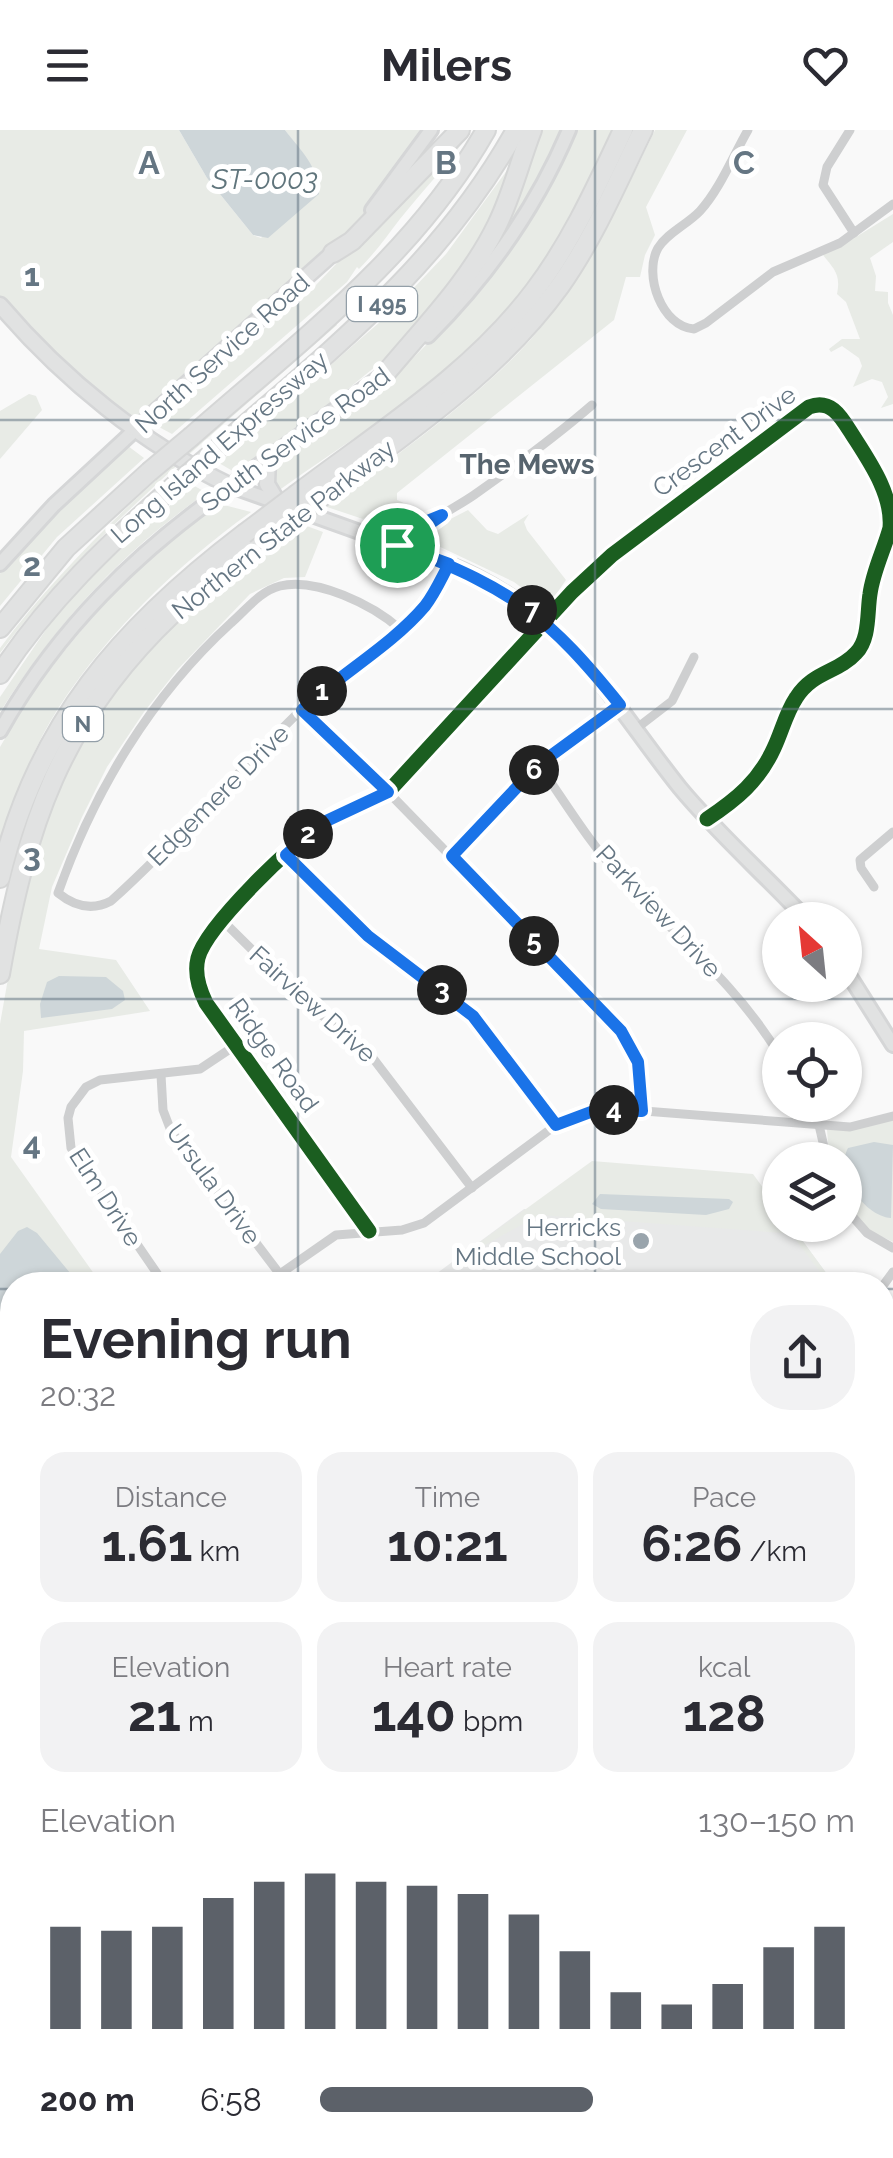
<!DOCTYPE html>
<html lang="en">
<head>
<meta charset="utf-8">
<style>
	:root { --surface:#fff; --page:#f2f2f3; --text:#2b2b33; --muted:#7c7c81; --accent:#5c6169 }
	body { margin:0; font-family:Raleway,sans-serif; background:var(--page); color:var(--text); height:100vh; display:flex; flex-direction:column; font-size:38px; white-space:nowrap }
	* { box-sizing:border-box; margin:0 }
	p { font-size:32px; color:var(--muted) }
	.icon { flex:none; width:55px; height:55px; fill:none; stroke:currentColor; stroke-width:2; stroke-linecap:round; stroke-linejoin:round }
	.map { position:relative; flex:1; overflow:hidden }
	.drawer { position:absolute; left:0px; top:1142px; width:895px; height:888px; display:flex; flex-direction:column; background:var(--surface); border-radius:40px 40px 0 0; box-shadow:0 2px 8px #0004 }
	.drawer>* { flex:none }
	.needle { width:65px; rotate:333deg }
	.tools { position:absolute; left:762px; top:772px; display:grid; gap:20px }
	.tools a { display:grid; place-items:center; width:100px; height:100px; border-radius:50%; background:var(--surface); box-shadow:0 2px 8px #0004; font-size:50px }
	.pin { position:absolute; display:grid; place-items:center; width:85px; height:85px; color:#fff; margin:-42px; border:5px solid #fff; border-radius:50%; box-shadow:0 2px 10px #0007 }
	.km { position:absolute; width:50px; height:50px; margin:-25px; border-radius:50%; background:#222; color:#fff; font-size:28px; line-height:50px; text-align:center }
	.round { display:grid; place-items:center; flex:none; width:105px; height:105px; border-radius:40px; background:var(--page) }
	.overview { display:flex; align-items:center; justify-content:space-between; height:170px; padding:0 40px }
	h1 { font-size:55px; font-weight:700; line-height:75px }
	.metrics { display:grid; grid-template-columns:repeat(3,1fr); gap:15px; height:170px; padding:10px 40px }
	.metrics div { display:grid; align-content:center; border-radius:25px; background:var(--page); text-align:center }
	.metrics b { font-size:50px; font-weight:700 }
	.metrics small { font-size:28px; font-weight:400 }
	.metrics p { font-size:28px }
	.chart { height:280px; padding:20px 40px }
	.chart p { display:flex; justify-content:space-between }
	.chart svg { width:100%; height:180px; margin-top:10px; stroke:var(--accent); stroke-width:6 }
	ul { padding:0 40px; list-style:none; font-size:32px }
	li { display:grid; grid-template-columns:160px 120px 1fr; align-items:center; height:75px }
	li i { height:25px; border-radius:12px; background:var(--accent) }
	header { display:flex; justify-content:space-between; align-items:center; height:130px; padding:0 40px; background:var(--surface); font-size:45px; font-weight:700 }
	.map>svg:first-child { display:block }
	.built { fill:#e8e9e9 }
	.green { fill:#e8ebe6 }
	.water { fill:#ced6d9 }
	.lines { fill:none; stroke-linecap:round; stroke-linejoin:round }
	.secondary-casing { stroke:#d5d6d7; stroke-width:18 }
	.primary-casing { stroke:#d5d6d7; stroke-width:19 }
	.motorway-casing { stroke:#d5d6d6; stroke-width:22 }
	.minor { stroke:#cecfd0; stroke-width:9 }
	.secondary { stroke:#e1e2e2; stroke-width:12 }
	.primary { stroke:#e1e2e2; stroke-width:14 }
	.motorway { stroke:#e1e2e2; stroke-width:18 }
	.motorway-bridge-casing { stroke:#d5d6d6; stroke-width:22; stroke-linecap:butt }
	.motorway-bridge { stroke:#e1e2e2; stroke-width:18 }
	.cycleway-casing { stroke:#fff; stroke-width:21 }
	.cycleway { stroke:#1b5e20; stroke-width:15 }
	.route-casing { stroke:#fff; stroke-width:20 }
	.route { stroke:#1a73e8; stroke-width:12 }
	.grid { fill:none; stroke:#657683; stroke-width:2.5; stroke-opacity:0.55 }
	.poi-dot { fill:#99a4ac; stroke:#fff; stroke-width:4 }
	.labels { text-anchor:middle; stroke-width:10; stroke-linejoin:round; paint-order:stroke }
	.shield { fill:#fff; stroke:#939fa8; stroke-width:2.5 }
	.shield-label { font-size:22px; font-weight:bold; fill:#657683 }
	.street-label { font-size:25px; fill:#657683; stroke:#fff }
	.poi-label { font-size:25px; fill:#657683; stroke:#fff; text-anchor:end }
	.water-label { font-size:28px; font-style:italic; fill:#60757c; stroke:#fff }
	.neighbourhood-label { font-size:28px; font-weight:bold; fill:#57646e; stroke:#fff }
	.grid-label { font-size:32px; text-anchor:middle; font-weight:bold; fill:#657683; stroke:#fff; stroke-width:10; stroke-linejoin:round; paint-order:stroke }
</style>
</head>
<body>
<header><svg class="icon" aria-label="menu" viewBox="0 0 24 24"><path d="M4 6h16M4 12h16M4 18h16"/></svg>Milers<svg class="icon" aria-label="heart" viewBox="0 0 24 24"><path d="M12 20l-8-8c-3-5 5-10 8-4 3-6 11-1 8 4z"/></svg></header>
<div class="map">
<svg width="893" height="2028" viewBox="0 0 893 2028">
	<rect width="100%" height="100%" fill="#f9f9f9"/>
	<path class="built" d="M524,1079L796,1102L835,1155H421Z"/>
	<g class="green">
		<path d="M0,0H179L207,48L253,105L261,108L319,48L285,0H429L365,88L136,299L0,174Z"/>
		<path d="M464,0H471C450,33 424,59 400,89C387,106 375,123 359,139L357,137L347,152L172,304L159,297L157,289L315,156Z"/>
		<path d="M538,0H561L542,44L504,101L500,100Z"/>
		<path d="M572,0H614C580,70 546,144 491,201C431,262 347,311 278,361L270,355L273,333L403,238L453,188Z"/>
		<path d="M655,0H687L646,77L655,105L645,125L640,147H626L614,190L397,363V370L420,380C403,396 388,393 367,386L363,389L327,377C393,327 461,281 519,222C579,160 618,77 655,0Z"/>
		<path d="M511,35L491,96L431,184L392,223L305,294L236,343L219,333L389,184L446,124Z"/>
		<path d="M893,84V112L870,128L876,146L875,161L888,162V173L893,185V274L881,278L888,267L882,252L872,249L853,257L862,236L859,228L842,216L831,222L829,219L842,209H860L846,172L837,164C841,144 834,139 823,125L847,107H856Z"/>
		<path d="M335,193L337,195C220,299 95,397 0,523V518C94,393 219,296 335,193Z"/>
		<path d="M29,264L36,266L42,280L0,329V281Z"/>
		<path d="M128,316L144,328L57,407L0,476C0,466 0,453 0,444C7,419 103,336 128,316Z"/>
		<path d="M193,355L205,362L203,365C117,427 57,493 0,582V567L54,488L89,448Z"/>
		<path d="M220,374L251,382C177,435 109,501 59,577C33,617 16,664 0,709V617L36,556L106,470L177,404Z"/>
		<path d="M468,380L487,400L498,404L529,384L524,392L527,400L566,450L550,473L543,474L514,452L434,414L433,398Z"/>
		<path d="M304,395L323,402L305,447L284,448L250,464L178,539L144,582L107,637L82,687L52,757L39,819L116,830L150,881L24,901L23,941L11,1027L102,1155H12V1334L0,1335V894L24,758L56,659L84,607L119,556L161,505L223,454Z"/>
		<path d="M893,987V1112L870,1101L845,1073V1030H829L827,999Z"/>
		<path d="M592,1031L753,1044L780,1081V1095H791L835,1155H830L795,1109L783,1103L539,1085L474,1121H468Z"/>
		<path d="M0,1338H12V1540L0,1548Z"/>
		<path d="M0,1790L12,1824V1923H8C0,1904 6,1891 6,1871C6,1862 2,1856 0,1847C0,1830 0,1808 0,1790Z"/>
	</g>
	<g class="water">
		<path d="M179,0H285C301,21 319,37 319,64L268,108L253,105L207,48Z"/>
		<path d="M59,846L106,847L123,861L125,870L112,879L41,888L40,874L47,852Z"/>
		<path d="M874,1012L893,1015L891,1088C862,1086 835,1040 848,1018Z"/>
		<path d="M600,1064L729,1069L733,1072L729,1079L706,1085L601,1079L592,1074Z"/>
		<path d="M27,1097L37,1103L80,1155H12V1295L0,1274V1124L18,1101Z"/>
	</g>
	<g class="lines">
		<g class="secondary-casing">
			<g id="secondary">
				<path d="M372,80L431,0"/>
				<path d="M428,206C488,146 536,78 569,0"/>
				<path d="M0,434L54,375L136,299"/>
				<path d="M0,601C57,500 136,422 231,356L449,434C567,482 606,565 680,658C719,705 765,745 807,790"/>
				<path d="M845,839L893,915"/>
				<path d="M882,1530L893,1521"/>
				<path d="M0,1759L12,1790"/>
				<path d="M82,2018L85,2028"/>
				<path d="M371,2028L385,2018"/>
			</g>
		</g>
		<g class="primary-casing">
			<g id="primary">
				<path d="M0,175C62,248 144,315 231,356L385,244"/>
				<path d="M136,299L333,123"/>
				<path d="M268,330L267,354L279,374"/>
			</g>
		</g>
		<g class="motorway-casing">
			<g id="motorway">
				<path d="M333,123L352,111L460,0"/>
				<path d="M385,244C425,196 469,152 497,95C512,65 520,31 532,0"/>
				<path d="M192,306C299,212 415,125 486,0"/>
				<path d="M216,320C331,220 440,136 516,0"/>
				<path d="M297,364C380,301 472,244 535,160C572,111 597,55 623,0"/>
				<path d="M318,370C404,304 496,245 560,156C594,108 617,53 643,0"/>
				<path d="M0,498L66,418L149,342"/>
				<path d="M0,544C48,471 109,413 174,356"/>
				<path d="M0,748C36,594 122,497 244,404"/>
				<path d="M0,844C26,696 60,590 173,483C203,455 237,431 269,407"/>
			</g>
		</g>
		<g class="minor">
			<path d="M748,0C733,26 720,59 700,81C688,94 667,103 658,118C643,145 662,197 694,199L706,193L773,142L840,113L893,74"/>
			<path d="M850,0L827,37L823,55L854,103"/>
			<path d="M397,415L410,398L435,387"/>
			<path d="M409,419C421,392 451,381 474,365C514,337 555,307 592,275"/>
			<path d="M400,499C373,475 316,447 280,456C260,461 246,480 231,493C151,566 94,661 58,763C74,776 92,781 111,771C178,711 237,642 302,579C341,542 392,515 426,474C436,462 442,448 449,434"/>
			<path d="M302,580L388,662L621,901L638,932L642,981"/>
			<path d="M637,598L672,571L694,527"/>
			<path d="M539,635C565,672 590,714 621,747C676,806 738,856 780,926"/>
			<path d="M286,725L368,806L473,886L556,995"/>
			<path d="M451,726L539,635L620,575"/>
			<path d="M874,757L861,738L860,730L893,702"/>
			<path d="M221,789L304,871L369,923L472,1058"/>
			<path d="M161,945L163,980L171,1001L288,1155"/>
			<path d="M809,975L819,995L827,1030"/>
			<path d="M845,1078L867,1103L893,1118"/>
			<path d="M369,1101L206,873C199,859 194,844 198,828C206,796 295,711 324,692C344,679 366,671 388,662L572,462L612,425L809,277C830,269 840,285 850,301C867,328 893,363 890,398C884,420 873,441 870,464C867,482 870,509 856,523C838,543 813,541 796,568C786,583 782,601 774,618C759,651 737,669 707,689"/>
			<path d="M165,1155L71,1018L68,988L71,977L86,957L100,950L200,939L236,915"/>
			<path d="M264,1155L336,1105L402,1100L424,1093L556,995L596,980L618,979L850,997L893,986"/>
			<path d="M882,1157L893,1142"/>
			<path d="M882,1474L893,1488"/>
			<path d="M0,1643L12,1627"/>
			<path d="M0,1695L12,1714"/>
			<path d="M882,1725L893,1729"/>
			<path d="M882,1826L893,1827"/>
			<path d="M0,1941L12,1940"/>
			<path d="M882,1941L893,1944"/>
			<path d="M181,2018L184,2028"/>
			<path d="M343,2018L347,2028"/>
			<path d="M349,2018L358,2028"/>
			<path d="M479,2018L495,2028"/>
			<path d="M656,2018L659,2028"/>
			<path d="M0,2023L5,2028"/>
			<path d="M233,2028L248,2018"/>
			<path d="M681,2028L702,2023L731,2028"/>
		</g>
		<use href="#secondary" class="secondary"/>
		<use href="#primary" class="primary"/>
		<use href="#motorway" class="motorway"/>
		<g class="motorway-bridge-casing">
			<g id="motorway-bridge">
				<path d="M149,342L192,306"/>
				<path d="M174,356L216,320"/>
				<path d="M244,404L297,364"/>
				<path d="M269,407L318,370"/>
			</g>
		</g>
		<use href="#motorway-bridge" class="motorway-bridge"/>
		<g class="cycleway-casing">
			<path id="cycleway" d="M369,1101L206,873C199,859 194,844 198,828C206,796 295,711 324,692C344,679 366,671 388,662L572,462L612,425L809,277C830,269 840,285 850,301C867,328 893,363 890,398C884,420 873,441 870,464C867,482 870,509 856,523C838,543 813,541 796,568C786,583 782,601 774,618C759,651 737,669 707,689"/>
		</g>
		<use href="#cycleway" class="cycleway"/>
	</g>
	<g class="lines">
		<g class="route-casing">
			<path id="route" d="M397,415L449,434C441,449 435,463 425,476C391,516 340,544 302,580L388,662L322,693L286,725L368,806L473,886L556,995L596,980L642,981L638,932L621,901L452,726L538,635L620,575C549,487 514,460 408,419L418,402L442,385L410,398L397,415"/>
		</g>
		<use href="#route" class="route"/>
	</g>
	<path class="grid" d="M298,0V1155M595,0V1155M0,290H893M0,579H893M0,869H893M0,1159H12M882,1159H893M0,1449H12M882,1449H893M0,1738H12M882,1738H893M298,2018V2028M595,2018V2028"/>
	<circle class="poi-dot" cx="641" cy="1111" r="10"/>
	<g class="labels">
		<g class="shield">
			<rect x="347" y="157" width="70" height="34" rx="8"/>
			<rect x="63" y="577" width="40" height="34" rx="8"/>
		</g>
		<g class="shield-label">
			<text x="382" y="182">I 495</text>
			<text x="83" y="602">N</text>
		</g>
		<g class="street-label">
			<text transform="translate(222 223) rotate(-42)" y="9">North Service Road</text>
			<text transform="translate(295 309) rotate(-36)" y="9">South Service Road</text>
			<text transform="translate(724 311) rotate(-36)" y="9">Crescent Drive</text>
			<text transform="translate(219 317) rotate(-41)" y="9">Long Island Expressway</text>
			<text transform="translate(283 399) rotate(-38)" y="9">Northern State Parkway</text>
			<text transform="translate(218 665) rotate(-45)" y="9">Edgemere Drive</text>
			<text transform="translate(659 781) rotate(47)" y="9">Parkview Drive</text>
			<text transform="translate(313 874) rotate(42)" y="9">Fairview Drive</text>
			<text transform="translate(274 925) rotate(54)" y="9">Ridge Road</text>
			<text transform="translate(214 1054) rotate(54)" y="9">Ursula Drive</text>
			<text transform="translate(106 1067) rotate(57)" y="9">Elm Drive</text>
		</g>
		<g class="poi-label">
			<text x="621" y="1106">Herricks<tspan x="621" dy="29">Middle School</tspan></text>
		</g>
		<g class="water-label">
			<text x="265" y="59">ST-0003</text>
		</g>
		<g class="neighbourhood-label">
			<text x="527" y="344">The Mews</text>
		</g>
	</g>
	<g class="grid-label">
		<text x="149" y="44">A</text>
		<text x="446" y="44">B</text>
		<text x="744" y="44">C</text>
		<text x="32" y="156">1</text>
		<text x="32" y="446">2</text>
		<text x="32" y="736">3</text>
		<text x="32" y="1025">4</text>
	</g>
</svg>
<div class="tools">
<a><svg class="needle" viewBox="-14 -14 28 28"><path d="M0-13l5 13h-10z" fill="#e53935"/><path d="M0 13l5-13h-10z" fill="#7c7c81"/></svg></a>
<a><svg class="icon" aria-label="locate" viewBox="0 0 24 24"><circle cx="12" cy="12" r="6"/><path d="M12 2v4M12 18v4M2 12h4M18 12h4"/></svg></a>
<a><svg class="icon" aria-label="layers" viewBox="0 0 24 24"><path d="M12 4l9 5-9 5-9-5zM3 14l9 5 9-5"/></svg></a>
</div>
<div class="pin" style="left:397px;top:415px;background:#1e9e55"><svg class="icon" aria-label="arrive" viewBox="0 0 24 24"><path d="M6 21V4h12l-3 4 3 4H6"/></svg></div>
<b class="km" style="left:322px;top:561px">1</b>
<b class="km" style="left:308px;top:704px">2</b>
<b class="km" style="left:442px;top:860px">3</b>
<b class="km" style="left:614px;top:980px">4</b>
<b class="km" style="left:534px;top:811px">5</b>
<b class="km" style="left:534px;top:640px">6</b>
<b class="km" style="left:532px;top:480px">7</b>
<section class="drawer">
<div class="overview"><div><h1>Evening run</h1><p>20:32</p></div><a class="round"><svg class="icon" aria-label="share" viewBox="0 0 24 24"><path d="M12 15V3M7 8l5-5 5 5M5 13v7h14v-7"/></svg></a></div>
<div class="metrics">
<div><p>Distance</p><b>1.61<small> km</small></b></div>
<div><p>Time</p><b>10:21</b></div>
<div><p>Pace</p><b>6:26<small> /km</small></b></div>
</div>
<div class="metrics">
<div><p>Elevation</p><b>21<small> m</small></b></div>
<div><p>Heart rate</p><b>140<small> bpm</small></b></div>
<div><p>kcal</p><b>128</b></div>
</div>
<div class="chart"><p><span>Elevation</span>130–150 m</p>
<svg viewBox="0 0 160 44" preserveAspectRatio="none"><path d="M5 44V19M15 44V20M25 44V19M35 44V12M45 44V8M55 44V6M65 44V8M75 44V9M85 44V11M95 44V16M105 44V25M115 44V35M125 44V38M135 44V33M145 44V24M155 44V19"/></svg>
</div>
<ul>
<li><b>200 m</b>6:58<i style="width:51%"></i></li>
</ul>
</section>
</div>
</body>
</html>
